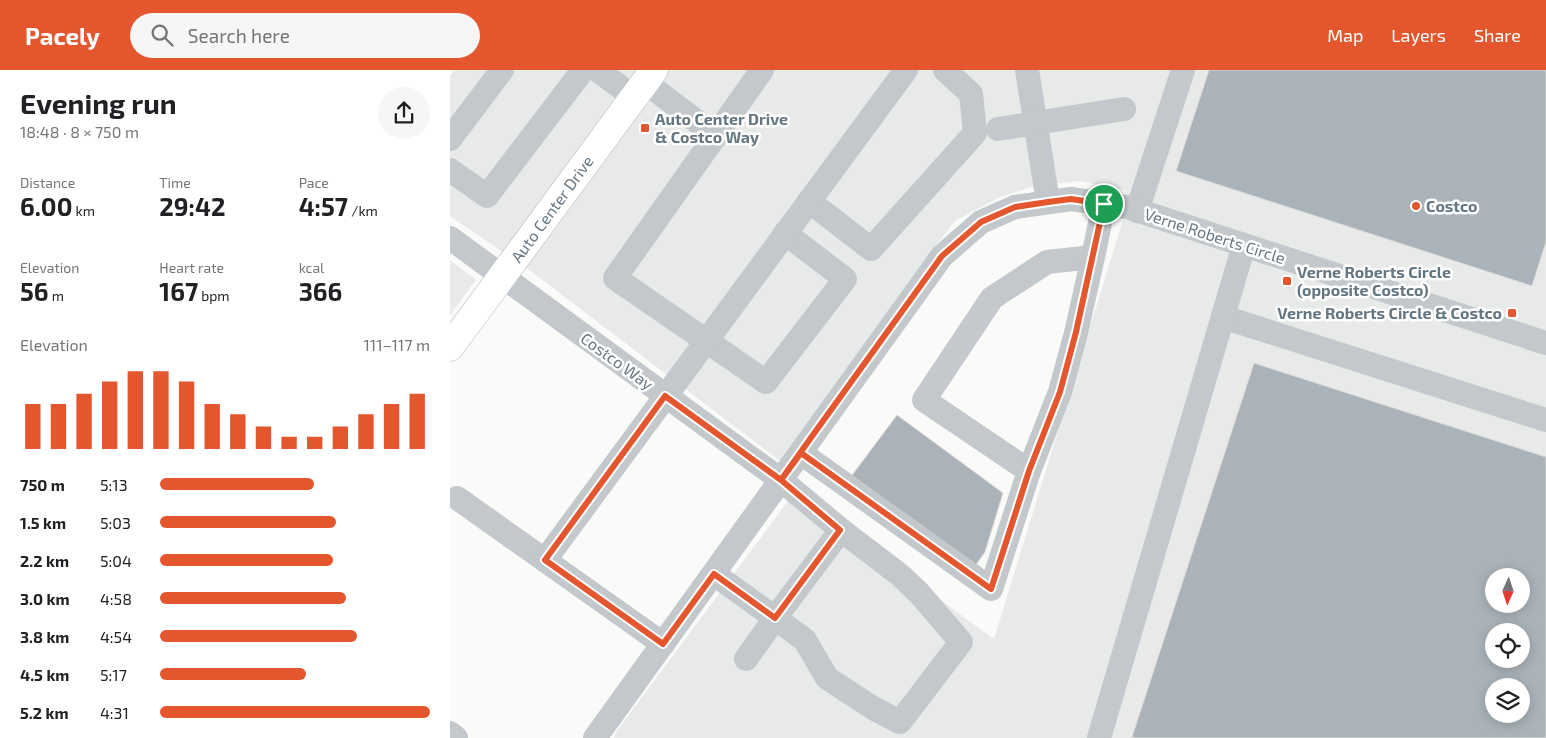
<!DOCTYPE html>
<html lang="en">
<head>
<meta charset="utf-8">
<style>
	:root { --surface:#fff; --page:#f6f6f6; --text:#202124; --muted:#757577; --accent:#e4572e }
	body { margin:0; font-family:"Exo 2",sans-serif; background:var(--page); color:var(--text); height:100vh; display:flex; flex-direction:column; font-size:19px; white-space:nowrap }
	* { box-sizing:border-box; margin:0 }
	p { font-size:16px; color:var(--muted) }
	.icon { flex:none; width:28px; height:28px; fill:none; stroke:currentColor; stroke-width:2; stroke-linecap:round; stroke-linejoin:round }
	.map { position:relative; flex:1; overflow:hidden }
	.drawer { display:flex; flex-direction:column; background:var(--surface); width:450px }
	.drawer>* { flex:none }
	.needle { width:32px; rotate:183deg }
	.tools { position:absolute; left:1035px; top:498px; display:grid; gap:10px }
	.tools a { display:grid; place-items:center; width:45px; height:45px; border-radius:50%; background:var(--surface); box-shadow:0 2px 12px #0003; font-size:25px }
	.pin { position:absolute; display:grid; place-items:center; width:42px; height:42px; color:#fff; margin:-21px; border:2px solid #fff; border-radius:50%; box-shadow:0 1px 5px #0007 }
	.round { display:grid; place-items:center; flex:none; width:52px; height:52px; border-radius:26px; background:var(--page) }
	.headline { display:flex; align-items:center; justify-content:space-between; height:85px; padding:0 20px }
	h1 { font-size:28px; font-weight:700; line-height:38px }
	.metrics { display:grid; grid-template-columns:repeat(3,1fr); gap:8px; height:85px; padding:5px 20px }
	.metrics div { display:grid; align-content:center }
	.metrics b { font-size:25px; font-weight:700 }
	.metrics small { font-size:14px; font-weight:400 }
	.metrics p { font-size:14px }
	.chart { height:140px; padding:10px 20px }
	.chart p { display:flex; justify-content:space-between }
	.chart svg { width:100%; height:90px; margin-top:5px; stroke:var(--accent); stroke-width:6 }
	ul { padding:0 20px; list-style:none; font-size:16px }
	li { display:grid; grid-template-columns:80px 60px 1fr; align-items:center; height:38px }
	li i { height:12px; border-radius:6px; background:var(--accent) }
	header { display:flex; align-items:center; gap:30px; box-sizing:border-box; height:70px; padding:0 25px; background:var(--accent); color:#fff }
	header strong { font-size:24px }
	nav { display:flex; gap:28px; margin-inline-start:auto; font-size:18px }
	.search { width:350px; height:45px; background:var(--page); display:flex; align-items:center; gap:12px; box-sizing:border-box; padding:0 18px; border-radius:28px; color:var(--muted); font-size:19px }
	main { display:flex; flex:1; min-height:0 }
	.map>svg:first-child { display:block }
	.built { fill:#e8e9e9; fill-rule:evenodd }
	.building { fill:#aab3b9; stroke:#dcdcda; fill-rule:evenodd }
	.lines { fill:none; stroke-linecap:round; stroke-linejoin:round }
	.major-casing { stroke:#b5babe; stroke-width:29 }
	.minor { stroke:#c3c8cc; stroke-width:24 }
	.major { stroke:#fff; stroke-width:28 }
	.route-casing { stroke:#fff; stroke-width:10 }
	.route { stroke:#e4572e; stroke-width:6 }
	.poi-dot { fill:#e4572e; stroke:#fff; stroke-width:2 }
	.labels { text-anchor:middle; stroke-width:5; stroke-linejoin:round; paint-order:stroke }
	.poi-label { font-size:16px; font-weight:bold; fill:#657683; stroke:#fff; text-anchor:start }
	.street-label { font-size:16px; fill:#657683; stroke:#fff }
</style>
</head>
<body>
<header>
<strong>Pacely</strong>
<div class="search"><svg class="icon" aria-label="search" viewBox="0 0 24 24"><circle cx="10" cy="10" r="6"/><path d="M15 15l6 6"/></svg>Search here</div>
<nav><a>Map</a><a>Layers</a><a>Share</a></nav>
</header>
<main>
<section class="drawer">
<div class="headline"><div><h1>Evening run</h1><p>18:48 · 8 × 750 m</p></div><a class="round"><svg class="icon" aria-label="share" viewBox="0 0 24 24"><path d="M12 15V3M7 8l5-5 5 5M5 13v7h14v-7"/></svg></a></div>
<div class="metrics">
<div><p>Distance</p><b>6.00<small> km</small></b></div>
<div><p>Time</p><b>29:42</b></div>
<div><p>Pace</p><b>4:57<small> /km</small></b></div>
</div>
<div class="metrics">
<div><p>Elevation</p><b>56<small> m</small></b></div>
<div><p>Heart rate</p><b>167<small> bpm</small></b></div>
<div><p>kcal</p><b>366</b></div>
</div>
<div class="chart"><p><span>Elevation</span>111–117 m</p>
<svg viewBox="0 0 160 44" preserveAspectRatio="none"><path d="M5 44V22M15 44V22M25 44V17M35 44V11M45 44V6M55 44V6M65 44V11M75 44V22M85 44V27M95 44V33M105 44V38M115 44V38M125 44V33M135 44V27M145 44V22M155 44V17"/></svg>
</div>
<ul>
<li><b>750 m</b>5:13<i style="width:57%"></i></li>
<li><b>1.5 km</b>5:03<i style="width:65%"></i></li>
<li><b>2.2 km</b>5:04<i style="width:64%"></i></li>
<li><b>3.0 km</b>4:58<i style="width:69%"></i></li>
<li><b>3.8 km</b>4:54<i style="width:73%"></i></li>
<li><b>4.5 km</b>5:17<i style="width:54%"></i></li>
<li><b>5.2 km</b>4:31<i style="width:100%"></i></li>
</ul>
</section>
<div class="map">
<svg width="1096" height="668" viewBox="0 0 1096 668">
	<rect width="100%" height="100%" fill="#fafaf8"/>
	<g class="built">
		<path d="M5,0H1096V668H164L166,662L344,423L544,569L677,137L687,140L675,120L630,111L588,115L550,127L505,151L469,197L330,391L82,202L0,146V6ZM1044,506H1071V534H1044ZM1044,561H1071V589H1044ZM1044,616H1071V644H1044Z"/>
		<path d="M0,190L26,210L0,245Z"/>
	</g>
	<g class="building">
		<path d="M759,0H1096V172L1082,216L726,101Z"/>
		<path d="M804,293L1096,387V668H686L682,667ZM1044,506H1071V534H1044ZM1044,561H1071V589H1044ZM1044,616H1071V644H1044Z"/>
		<path d="M447,345L553,423L535,482L523,499L400,408Z"/>
	</g>
	<g class="lines">
		<g class="major-casing">
			<path id="major" d="M0,277L204,0"/>
		</g>
		<g class="minor">
			<path d="M147,0L184,27"/>
			<path d="M312,0L165,208L316,312L395,209L335,163"/>
			<path d="M577,0L598,132"/>
			<path d="M195,12L266,66"/>
			<path d="M548,59L674,39"/>
			<path d="M0,69L52,0"/>
			<path d="M0,100L37,126L133,0"/>
			<path d="M359,131L421,179L525,63L521,24L495,0"/>
			<path d="M687,141L733,0"/>
			<path d="M0,168L331,410L391,460L325,548L264,504"/>
			<path d="M773,247L1096,350"/>
			<path d="M351,383L541,519L579,401L474,330L542,228L597,192L643,187L654,134"/>
			<path d="M579,401L610,322L626,263L643,187"/>
			<path d="M7,428L213,574"/>
			<path d="M95,490L456,0"/>
			<path d="M296,589L325,548L355,570L377,608L423,638L450,652L511,572L469,523L450,505L391,460"/>
			<path d="M0,663L6,668"/>
			<path d="M145,668L492,186L531,152L565,137L621,129L677,137L1096,273"/>
			<path d="M649,668L794,175"/>
		</g>
		<use href="#major" class="major"/>
	</g>
	<g class="lines">
		<g class="route-casing">
			<path id="route" d="M654,134L621,129L598,132L565,137L531,152L492,186L360,369L331,410L215,326L95,490L213,574L264,504L325,548L390,460L331,410L351,383L541,519L579,401L610,322L626,262L654,134"/>
		</g>
		<use href="#route" class="route"/>
	</g>
	<g class="poi-dot">
		<rect x="190" y="53" width="10" height="10" rx="2.5"/>
		<circle cx="966" cy="136" r="5"/>
		<rect x="832" y="206" width="10" height="10" rx="2.5"/>
		<rect x="1057" y="238" width="10" height="10" rx="2.5"/>
	</g>
	<g class="labels">
		<g class="poi-label">
			<text x="205" y="55">Auto Center Drive<tspan x="205" dy="18">&amp; Costco Way</tspan></text>
			<text x="976" y="142">Costco</text>
			<text x="847" y="208">Verne Roberts Circle<tspan x="847" dy="18">(opposite Costco)</tspan></text>
			<text x="1052" y="249" text-anchor="end">Verne Roberts Circle &amp; Costco</text>
		</g>
		<g class="street-label">
			<text transform="translate(102 139) rotate(-54)" y="6">Auto Center Drive</text>
			<text transform="translate(765 166) rotate(18)" y="6">Verne Roberts Circle</text>
			<text transform="translate(167 291) rotate(36)" y="6">Costco Way</text>
		</g>
	</g>
</svg>
<div class="tools">
<a><svg class="needle" viewBox="-14 -14 28 28"><path d="M0-13l5 13h-10z" fill="#e53935"/><path d="M0 13l5-13h-10z" fill="#757577"/></svg></a>
<a><svg class="icon" aria-label="locate" viewBox="0 0 24 24"><circle cx="12" cy="12" r="6"/><path d="M12 2v4M12 18v4M2 12h4M18 12h4"/></svg></a>
<a><svg class="icon" aria-label="layers" viewBox="0 0 24 24"><path d="M12 4l9 5-9 5-9-5zM3 14l9 5 9-5"/></svg></a>
</div>
<div class="pin" style="left:654px;top:134px;background:#1e9e55"><svg class="icon" aria-label="arrive" viewBox="0 0 24 24"><path d="M6 21V4h12l-3 4 3 4H6"/></svg></div>
</div>
</main>
</body>
</html>
